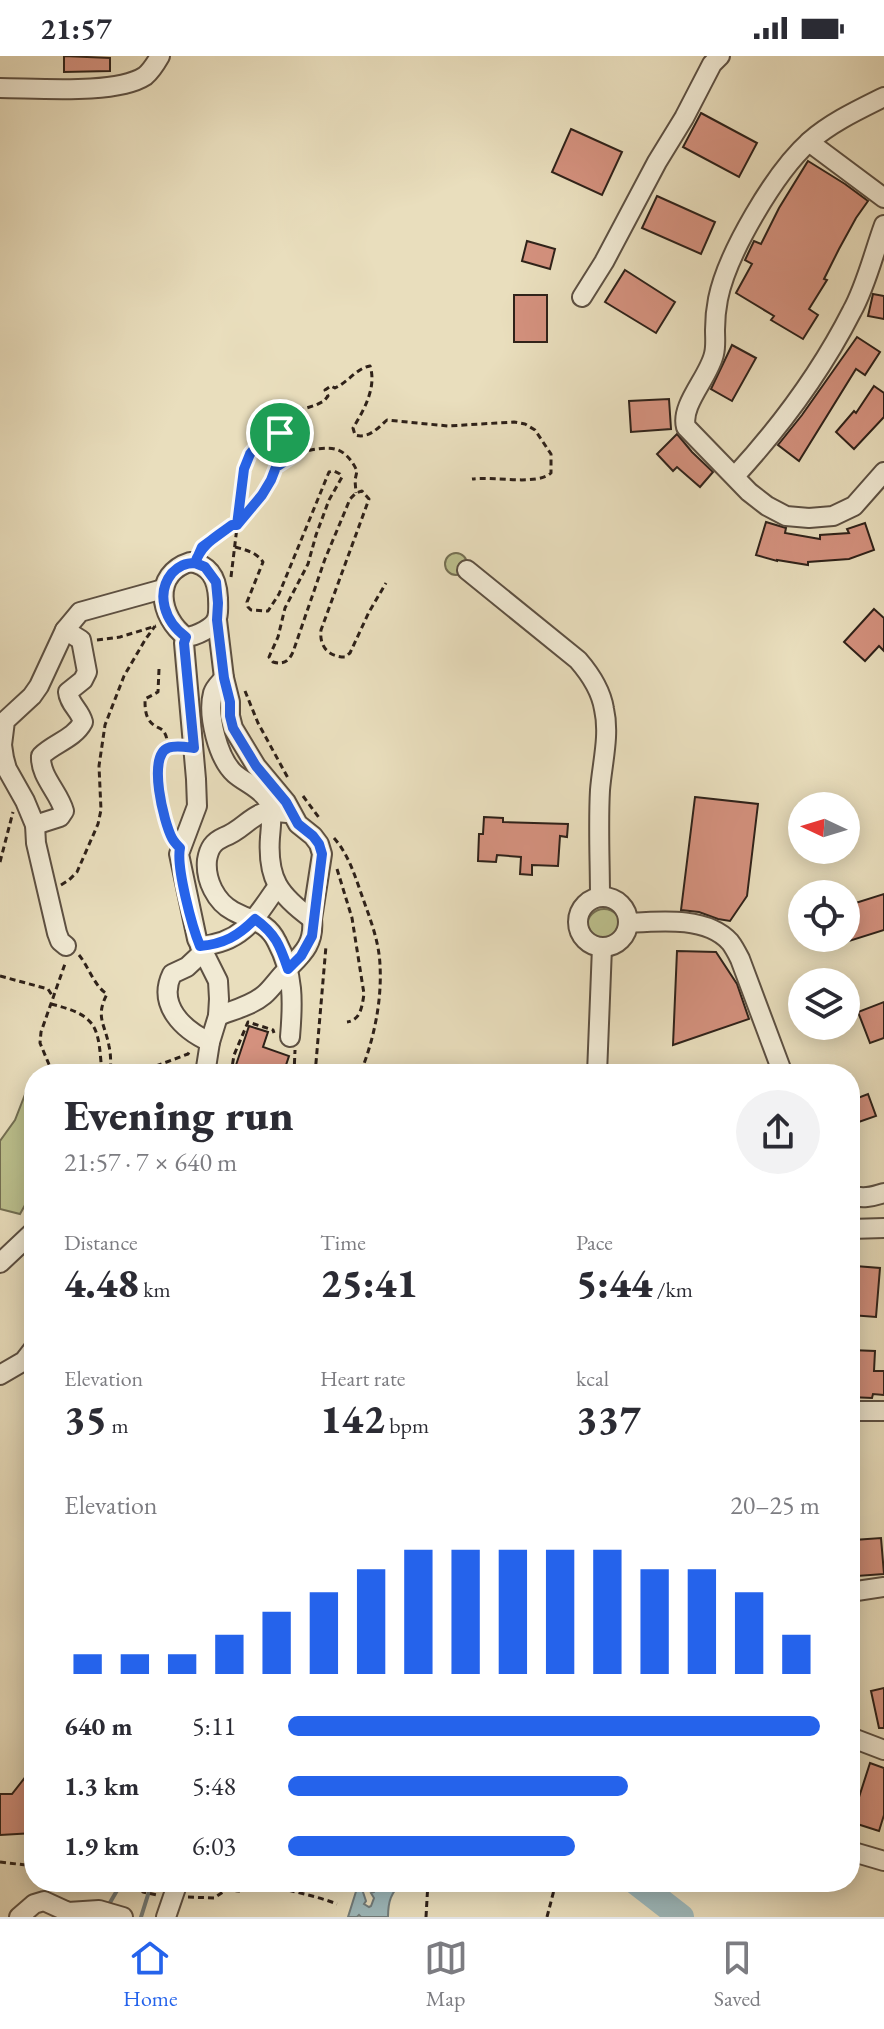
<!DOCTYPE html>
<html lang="en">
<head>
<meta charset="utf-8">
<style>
	:root { --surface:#fff; --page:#f2f2f3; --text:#2b2b33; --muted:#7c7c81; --line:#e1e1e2; --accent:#2563eb }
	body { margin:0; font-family:"EB Garamond",serif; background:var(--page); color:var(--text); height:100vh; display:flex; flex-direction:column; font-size:30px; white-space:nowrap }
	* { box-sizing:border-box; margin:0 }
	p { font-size:26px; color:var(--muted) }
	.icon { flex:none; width:44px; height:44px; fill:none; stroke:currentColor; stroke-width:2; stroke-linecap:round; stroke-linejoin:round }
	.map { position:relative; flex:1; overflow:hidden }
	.sheet { position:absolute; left:24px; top:1008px; width:836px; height:828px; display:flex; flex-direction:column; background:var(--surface); border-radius:32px; box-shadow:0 4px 20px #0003 }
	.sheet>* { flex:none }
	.needle { width:52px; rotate:274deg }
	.fabs { position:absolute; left:788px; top:736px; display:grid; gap:16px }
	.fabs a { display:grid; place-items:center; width:72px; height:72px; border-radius:50%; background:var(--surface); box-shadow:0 4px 20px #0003; font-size:40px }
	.pin { position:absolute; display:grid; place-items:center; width:68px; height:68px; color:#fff; margin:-34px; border:4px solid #fff; border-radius:50%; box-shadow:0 2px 8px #0007 }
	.round { display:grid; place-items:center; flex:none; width:84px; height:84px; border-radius:42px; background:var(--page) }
	.overview { display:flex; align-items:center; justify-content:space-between; height:136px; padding:0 40px }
	h1 { font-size:44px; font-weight:800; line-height:60px }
	.figures { display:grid; grid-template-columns:repeat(3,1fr); gap:12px; height:136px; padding:8px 40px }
	.figures div { display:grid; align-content:center }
	.figures b { font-size:40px; font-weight:800 }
	.figures small { font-size:22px; font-weight:400 }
	.figures p { font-size:22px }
	.chart { height:224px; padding:16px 40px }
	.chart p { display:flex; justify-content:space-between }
	.chart svg { width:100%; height:144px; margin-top:8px; stroke:var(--accent); stroke-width:6 }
	ul { padding:0 40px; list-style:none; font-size:26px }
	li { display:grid; grid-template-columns:128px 96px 1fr; align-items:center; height:60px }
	li i { height:20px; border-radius:10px; background:var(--accent) }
	.status { display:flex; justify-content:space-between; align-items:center; height:56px; padding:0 40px; background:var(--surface); direction:ltr }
	.status svg { height:22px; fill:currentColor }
	.menu { display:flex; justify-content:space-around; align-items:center; height:112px; border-top:2px solid var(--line); background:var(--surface); font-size:22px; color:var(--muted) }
	.menu a { display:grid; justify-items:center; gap:4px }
	.menu .on { color:var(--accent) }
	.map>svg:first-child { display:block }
	.green { fill:#bcc08d; stroke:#757053; stroke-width:2 }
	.water { fill:#9db9bc; stroke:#717c7b; stroke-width:2 }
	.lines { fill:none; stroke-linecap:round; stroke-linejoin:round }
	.stream { stroke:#717c7b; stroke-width:4 }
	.river { stroke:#9db9bc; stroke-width:26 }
	.building { fill:#d4917e; stroke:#2e2119; stroke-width:2 }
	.minor-casing { stroke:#5d5042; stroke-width:22 }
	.path { stroke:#2e2119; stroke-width:3; stroke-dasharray:6 4; stroke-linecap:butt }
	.minor { stroke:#f1ead4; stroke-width:18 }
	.route-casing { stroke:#fff; stroke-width:16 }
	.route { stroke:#2563eb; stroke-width:10 }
</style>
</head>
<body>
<div class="status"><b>21:57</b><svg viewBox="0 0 49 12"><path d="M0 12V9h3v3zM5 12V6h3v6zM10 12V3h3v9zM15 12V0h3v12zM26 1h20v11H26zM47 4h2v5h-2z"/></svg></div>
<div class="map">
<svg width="884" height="1861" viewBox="0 0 884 1861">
	<rect width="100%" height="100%" fill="#e9debd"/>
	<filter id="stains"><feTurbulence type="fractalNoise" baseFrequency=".0025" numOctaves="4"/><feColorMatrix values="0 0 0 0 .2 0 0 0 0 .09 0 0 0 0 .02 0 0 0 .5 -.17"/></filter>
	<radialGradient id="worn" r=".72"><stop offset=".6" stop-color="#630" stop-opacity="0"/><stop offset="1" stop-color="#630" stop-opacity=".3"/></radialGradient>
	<g class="green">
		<circle cx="456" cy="508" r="11"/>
		<circle cx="604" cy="870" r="17"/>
		<path d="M34,1035V1133L20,1158L0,1153V1085L15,1064L26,1036Z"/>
	</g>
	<path class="water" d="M359,1826H363V1836L366,1845L364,1848L369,1851L371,1850L374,1842L371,1837L374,1836L377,1826H402C391,1837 388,1845 388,1861H361L359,1859L357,1861H348Z"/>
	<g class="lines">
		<g class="stream">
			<path d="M108,1850L122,1826"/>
			<path d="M141,1861L152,1826"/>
		</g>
		<path class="river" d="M636,1826L681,1861"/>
	</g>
	<g class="building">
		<path d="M64,0L110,2V15L64,16Z"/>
		<path d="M701,57L757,87L739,121L683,91Z"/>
		<path d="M571,73L622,96L602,139L552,116Z"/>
		<path d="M808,105L845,128L868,145L856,162L839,193L824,223L827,224L809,253L818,259L803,283L771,264L774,260L736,237L752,208L745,204L754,185L761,188L779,152Z"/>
		<path d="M657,140L715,166L701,198L642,172Z"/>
		<path d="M527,185L555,193L550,213L522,205Z"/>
		<path d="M625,214L675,246L656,277L605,246Z"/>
		<path d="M873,238L884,240V263L868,260Z"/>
		<rect x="514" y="239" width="33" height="47"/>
		<path d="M857,281L880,296L865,319L856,313L799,405L778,389L802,359Z"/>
		<path d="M732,289L756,302L732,345L711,333Z"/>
		<path d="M874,330L884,337V361L854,393L836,376L854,355L856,357Z"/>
		<path d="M669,343L671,373L631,376L629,345Z"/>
		<path d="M677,378L692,396L713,416L700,431L677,411L673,415L657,398Z"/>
		<path d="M766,466L786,472L785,477L820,483V479L849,477L847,473L865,467L874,494L849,503L808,506V509L777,504V505L756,499Z"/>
		<path d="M874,553L884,562V595L879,590L865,605L844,586Z"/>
		<path d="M695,741L758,748L747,840L730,865L718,863L699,856L681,854Z"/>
		<path d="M484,761L503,762V766L568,768L567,781L560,780L558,810L532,809V819L520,818L521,801L497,799L496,806L478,805L479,778H483Z"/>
		<path d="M884,838V874L846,886V850Z"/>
		<path d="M677,895L716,896L737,928L749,963L673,989Z"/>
		<path d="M884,946V982L870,987L858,956Z"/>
		<path d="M249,970L268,976L263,991L289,1000L283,1018H254L235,1012Z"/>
		<path d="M868,1038L876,1060L850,1069V1045Z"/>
		<path d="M855,1210L880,1212L876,1261L851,1259Z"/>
		<path d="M850,1294L875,1295L874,1315H884V1339L873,1338L872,1342L850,1341Z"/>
		<path d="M881,1482L884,1518L857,1520L854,1484Z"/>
		<path d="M884,1632V1672H879L871,1635Z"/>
		<path d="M870,1707L884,1712V1759L879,1775L851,1766Z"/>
		<path d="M34,1710V1777L0,1779V1738H12Z"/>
	</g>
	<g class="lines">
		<g class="minor-casing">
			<g id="minor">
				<path d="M0,32C36,32 116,39 145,20C151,15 156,7 160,0"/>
				<path d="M884,41C858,54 832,66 810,85C775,116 727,198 718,243C716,253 715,264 715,274C715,282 716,290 714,298C709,321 680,349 686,371L749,436L767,450L786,460L809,462L833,460L854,450L884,416"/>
				<path d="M809,86L884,142"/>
				<path d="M582,241L604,206L657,106L684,62L712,8L720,0"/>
				<path d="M735,420C781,370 821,316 852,255C866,230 874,196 884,169"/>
				<path d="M190,506C210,509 217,523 218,542C218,548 219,556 217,562C214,572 196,580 186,581C159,561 152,518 190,506Z"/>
				<path d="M467,514L578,604C591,619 601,634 604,653C610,679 602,708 600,734C598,770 600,805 600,841"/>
				<path d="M217,564L224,622L230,646V660L233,672L256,710L286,746L298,768L313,780L319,788L322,798L312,863C315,892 298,901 281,920C275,927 270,934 264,939C251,950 233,954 218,960"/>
				<path d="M186,581L184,587L196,723L197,750L179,798L197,883L218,925L219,943L218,960L210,986L205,1018"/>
				<path d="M224,622C220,627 215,631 213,637C207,659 218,703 235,718C244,726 262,733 268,745C273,755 271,770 270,781C267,823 279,839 312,863"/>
				<path d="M35,769L60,761L64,755C59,736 40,721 41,700C54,687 74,683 83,666C80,654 69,648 68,636L83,624L87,616L81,584L65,574"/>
				<circle cx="603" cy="866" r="25"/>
				<path d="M628,867C659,865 707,860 730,886C734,891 737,897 740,903L783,1018"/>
				<path d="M66,890L60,885L57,877L36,787L35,769L25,745L7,713L4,702L2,689L5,665L32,640L39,630L65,574L80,556L163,533"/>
				<path d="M200,890C242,887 255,863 277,831"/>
				<path d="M203,896L187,911L172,918C157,949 183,974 210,986"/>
				<path d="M290,981C293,946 294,918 277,886C267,865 251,865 233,855C216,846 205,824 207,804C209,792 213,786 224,781C240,775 247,764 260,758C268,754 281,757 290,757"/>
				<path d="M597,1018L602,891"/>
				<path d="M850,1139C862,1143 872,1141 884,1137"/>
				<path d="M850,1173L884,1172"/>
				<path d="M0,1207L34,1175"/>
				<path d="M0,1319L24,1305L34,1292"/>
				<path d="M850,1355H884"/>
				<path d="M850,1536L884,1531"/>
				<path d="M850,1681L884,1694"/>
				<path d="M850,1795L884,1805"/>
				<path d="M19,1861L34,1848L44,1845L68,1856L99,1854L123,1861"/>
				<path d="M166,1861L178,1826"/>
			</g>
		</g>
		<g class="path">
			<path d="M280,377L291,357L316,349L324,345L328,340L325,334L331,330L335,332C348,326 357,312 370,310C377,331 364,354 353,372L355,379C368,383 377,373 387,364L448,370L514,366L525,368L535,374L551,398V417C537,430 494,420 472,423"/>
			<path d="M202,491L232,469H237C245,459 254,450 262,440C268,431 271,418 276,411C286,399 320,389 335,393C345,395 353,406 357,415L355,424L356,437"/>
			<path d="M235,491C246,494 256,496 263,506L247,546L248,551L251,554L268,555L279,538L329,416L334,415L340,418L342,421L329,444L316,479L308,508L285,552L278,581L269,601L273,606C284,609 289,605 293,596L325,503L343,460L350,443L356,437L362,435L369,443L321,574C319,591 329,601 345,601L350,597L369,556L386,527"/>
			<path d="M231,521L244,413L250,398L267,377C286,377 287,381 296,398"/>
			<path d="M97,584L120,581L156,570"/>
			<path d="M159,613L158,636L145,643C145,650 145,658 149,664C158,677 166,666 168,692"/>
			<path d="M245,635L258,667L288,722"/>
			<path d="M303,740L320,763"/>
			<path d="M170,776C164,759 151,713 161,698C165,692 171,691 178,690"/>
			<path d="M334,782C348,798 354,817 361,837C369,860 379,884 380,909C382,945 374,984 360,1018"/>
			<path d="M0,806L13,756"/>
			<path d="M337,813L352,862L364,938C362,950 361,964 347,966"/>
			<path d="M61,829L69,824L77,816L98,768L101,754L99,710L105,669L124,620L145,584L155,570"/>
			<path d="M79,899C89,911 94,930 107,938C95,961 105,968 109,990C111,999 111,1009 110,1018"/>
			<path d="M0,920L48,933L53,941"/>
			<path d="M51,948C100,960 98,972 102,1018"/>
			<path d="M156,1010L188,998L191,993"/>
			<path d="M53,1018L40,987L41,976L66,905"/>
			<path d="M231,1018L234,999L248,966L273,974L274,977"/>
			<path d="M294,1018L295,994"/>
			<path d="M315,1018L326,890"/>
			<path d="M0,1806L34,1810"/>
			<path d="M135,1826L143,1836L157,1839"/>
			<path d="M260,1826C285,1835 312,1838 337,1848"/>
			<path d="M188,1841L214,1842L226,1834L239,1835L246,1826"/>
			<path d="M426,1861L428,1826"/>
			<path d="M547,1861L554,1834H562L568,1826"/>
		</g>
		<use href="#minor" class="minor"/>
	</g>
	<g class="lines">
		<g class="route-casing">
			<path id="route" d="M280,377H267L250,398L244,413L237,469H232L202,491L195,507C185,507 179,510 172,517C155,538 165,566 186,581L184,587L194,692C186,691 175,689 168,692C147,700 164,767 172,782C174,786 177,789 180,792C176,811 192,871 200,890C224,888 238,880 255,863C276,878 280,890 288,913L301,900L312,880L322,798L319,788L313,780L298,768L286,746L256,710L233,672L230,660V646L224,622L217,564L218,547L216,526L205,511L195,507C202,487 216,481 232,469H237L262,439L271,424L276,411L296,398L288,382L280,377"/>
		</g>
		<use href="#route" class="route"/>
	</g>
	<rect width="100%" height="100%" filter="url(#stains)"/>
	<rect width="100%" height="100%" fill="url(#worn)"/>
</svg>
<div class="fabs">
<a><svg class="needle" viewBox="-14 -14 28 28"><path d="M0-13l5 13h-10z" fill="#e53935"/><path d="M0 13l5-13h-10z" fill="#7c7c81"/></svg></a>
<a><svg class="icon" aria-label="locate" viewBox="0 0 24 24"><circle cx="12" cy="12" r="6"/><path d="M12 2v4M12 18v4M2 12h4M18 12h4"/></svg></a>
<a><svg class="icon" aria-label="layers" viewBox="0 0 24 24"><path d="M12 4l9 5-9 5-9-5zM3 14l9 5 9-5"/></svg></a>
</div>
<div class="pin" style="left:280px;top:377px;background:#1e9e55"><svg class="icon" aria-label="arrive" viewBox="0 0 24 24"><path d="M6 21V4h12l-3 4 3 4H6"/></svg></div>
<section class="sheet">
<div class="overview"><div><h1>Evening run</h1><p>21:57 · 7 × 640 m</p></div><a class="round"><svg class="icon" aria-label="share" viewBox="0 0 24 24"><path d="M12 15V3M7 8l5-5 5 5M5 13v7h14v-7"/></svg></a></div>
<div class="figures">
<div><p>Distance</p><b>4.48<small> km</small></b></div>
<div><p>Time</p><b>25:41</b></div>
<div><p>Pace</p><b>5:44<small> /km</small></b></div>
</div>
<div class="figures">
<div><p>Elevation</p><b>35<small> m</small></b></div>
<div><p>Heart rate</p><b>142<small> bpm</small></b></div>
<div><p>kcal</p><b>337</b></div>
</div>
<div class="chart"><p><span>Elevation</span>20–25 m</p>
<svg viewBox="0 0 160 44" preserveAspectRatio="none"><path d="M5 44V38M15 44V38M25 44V38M35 44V32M45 44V25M55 44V19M65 44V12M75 44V6M85 44V6M95 44V6M105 44V6M115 44V6M125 44V12M135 44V12M145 44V19M155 44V32"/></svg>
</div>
<ul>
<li><b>640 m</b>5:11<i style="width:100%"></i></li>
<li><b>1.3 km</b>5:48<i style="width:64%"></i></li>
<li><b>1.9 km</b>6:03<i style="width:54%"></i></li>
</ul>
</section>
</div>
<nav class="menu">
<a class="on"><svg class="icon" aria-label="home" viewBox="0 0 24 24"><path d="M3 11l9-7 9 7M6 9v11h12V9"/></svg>Home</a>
<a><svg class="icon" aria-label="map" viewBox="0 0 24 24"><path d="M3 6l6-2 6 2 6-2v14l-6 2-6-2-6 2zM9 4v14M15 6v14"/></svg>Map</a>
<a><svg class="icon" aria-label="saved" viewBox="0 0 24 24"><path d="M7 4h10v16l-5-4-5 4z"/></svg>Saved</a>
</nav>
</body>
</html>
